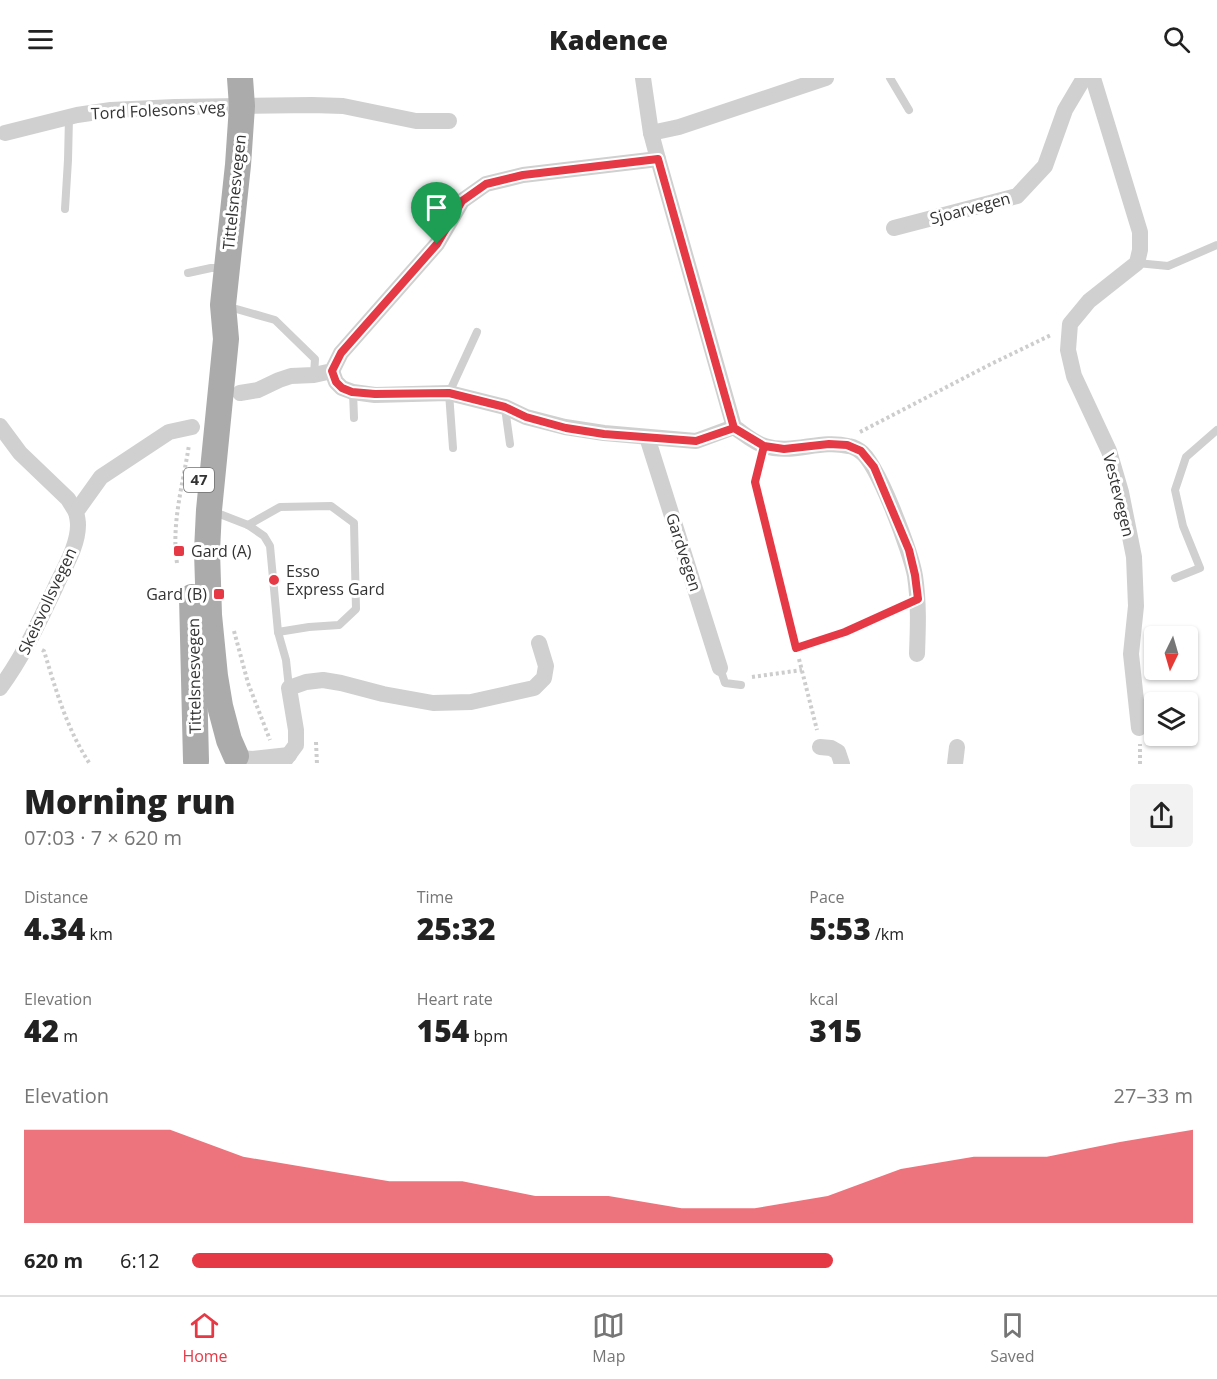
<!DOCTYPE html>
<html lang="en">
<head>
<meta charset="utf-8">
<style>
	:root { --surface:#fff; --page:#f2f2f2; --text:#222; --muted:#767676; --line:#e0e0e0; --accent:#e63946 }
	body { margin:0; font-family:"Open Sans",sans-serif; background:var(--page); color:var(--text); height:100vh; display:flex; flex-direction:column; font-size:22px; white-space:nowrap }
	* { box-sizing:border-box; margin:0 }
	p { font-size:20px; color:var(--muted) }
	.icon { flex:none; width:33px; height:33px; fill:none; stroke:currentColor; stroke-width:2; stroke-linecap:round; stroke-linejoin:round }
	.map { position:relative; height:686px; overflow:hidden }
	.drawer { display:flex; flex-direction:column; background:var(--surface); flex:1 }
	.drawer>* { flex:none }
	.needle { width:39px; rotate:185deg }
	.controls { position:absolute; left:1144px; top:548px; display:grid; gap:12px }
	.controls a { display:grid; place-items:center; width:54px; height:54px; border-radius:6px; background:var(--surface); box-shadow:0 2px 4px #0004; font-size:30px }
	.pin { position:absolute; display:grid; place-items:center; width:51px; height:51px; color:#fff; margin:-62px -26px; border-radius:50% 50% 50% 0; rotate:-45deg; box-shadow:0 0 6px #0007 }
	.pin .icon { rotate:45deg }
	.round { display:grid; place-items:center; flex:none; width:63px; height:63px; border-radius:6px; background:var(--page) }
	.head { display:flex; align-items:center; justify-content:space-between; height:102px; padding:0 24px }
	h1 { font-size:33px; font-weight:800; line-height:45px }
	.figures { display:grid; grid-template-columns:repeat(3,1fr); gap:9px; height:102px; padding:6px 24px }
	.figures div { display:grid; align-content:center }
	.figures b { font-size:30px; font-weight:800 }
	.figures small { font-size:16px; font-weight:400 }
	.figures p { font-size:16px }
	.chart { height:168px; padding:12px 24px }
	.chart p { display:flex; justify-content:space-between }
	.chart svg { width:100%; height:108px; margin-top:6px; fill:var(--accent); opacity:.7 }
	ul { padding:0 24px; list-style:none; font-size:20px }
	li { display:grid; grid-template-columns:96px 72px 1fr; align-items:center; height:45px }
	li i { height:15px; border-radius:8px; background:var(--accent) }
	header { display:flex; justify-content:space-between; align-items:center; height:78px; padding:0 24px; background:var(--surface); font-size:27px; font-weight:800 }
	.menu { display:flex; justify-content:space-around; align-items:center; height:84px; border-top:2px solid var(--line); background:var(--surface); font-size:16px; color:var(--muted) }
	.menu a { display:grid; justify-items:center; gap:3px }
	.menu .on { color:var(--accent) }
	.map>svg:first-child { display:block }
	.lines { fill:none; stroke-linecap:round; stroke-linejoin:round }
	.path { stroke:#cdcdcd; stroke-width:4; stroke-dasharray:3 3; stroke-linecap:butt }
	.lane { stroke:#d0d0d0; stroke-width:8 }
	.street { stroke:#d0d0d0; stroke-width:16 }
	.primary { stroke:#ababab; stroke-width:26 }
	.route-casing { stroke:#fff; stroke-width:12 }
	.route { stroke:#e63946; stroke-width:8 }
	.poi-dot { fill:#e63946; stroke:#fff; stroke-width:2 }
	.labels { text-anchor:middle; stroke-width:6; stroke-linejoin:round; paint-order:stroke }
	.shield { fill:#fff; stroke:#707070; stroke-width:1.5 }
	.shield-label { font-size:15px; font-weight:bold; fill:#333 }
	.street-label { font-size:16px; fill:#333; stroke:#fff }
	.poi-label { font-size:16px; fill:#333; stroke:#fff; text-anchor:start }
</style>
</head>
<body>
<header><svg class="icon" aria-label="menu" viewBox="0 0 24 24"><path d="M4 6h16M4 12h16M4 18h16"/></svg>Kadence<svg class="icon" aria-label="search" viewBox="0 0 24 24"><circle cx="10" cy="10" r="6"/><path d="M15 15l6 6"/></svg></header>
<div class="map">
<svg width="1217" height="686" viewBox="0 0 1217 686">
	<rect width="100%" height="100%" fill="#fff"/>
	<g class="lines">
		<g class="path">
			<path d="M860,354L991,286L1051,257"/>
			<path d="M760,383L755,404L793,560"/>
			<path d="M177,485C171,446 183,406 189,367"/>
			<path d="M234,553L248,605L270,662"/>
			<path d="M42,572L44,573C56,612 67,652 90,686"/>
			<path d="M799,581L817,652"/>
			<path d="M752,599L802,592"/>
			<path d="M316,664L317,686"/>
			<path d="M1140,686V666"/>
		</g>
		<g class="lane">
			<path d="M890,0L909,32"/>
			<path d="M65,131L68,82L69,39"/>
			<path d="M1137,185L1168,188L1217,167"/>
			<path d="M188,195L211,190H223"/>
			<path d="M226,228L275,242L315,281L314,297"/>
			<path d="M353,314L354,340"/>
			<path d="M505,330L510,366"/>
			<path d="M453,370L449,315L477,254"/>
			<path d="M212,433L248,447L264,458L270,468L278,554L286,582L289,610"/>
			<path d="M248,447L280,429L331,428L354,445L356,531L339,547L309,549L278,554"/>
			<path d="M1175,500L1200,490L1183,448L1175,412L1186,379L1217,352"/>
			<path d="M796,570L845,554L918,521"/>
			<path d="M720,590L725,605L741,607"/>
		</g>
		<g class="street">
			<path d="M643,0L651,55L658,81L734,349C743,355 754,365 765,368C792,377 820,361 848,368C851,368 857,371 860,373C878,385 911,475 915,498C919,525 918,550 917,576"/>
			<path d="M1093,0L1140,154V172L1137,185L1089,223L1070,246L1068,272L1074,298L1109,373L1121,414L1134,479L1136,528L1131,576L1139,650"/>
			<path d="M5,55L77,37L111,32L175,29L312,27L343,28L416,43H449"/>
			<path d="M651,55L679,49L826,0"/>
			<path d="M894,150L1017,118L1045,88L1065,32L1084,0"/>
			<path d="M332,293L336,304L342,310L353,314L375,317L449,315L505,329L526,339L565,349L604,355L696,363L734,349"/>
			<path d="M240,315L258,312L279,302L291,298L314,297L332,293L341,275L437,166L462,123L486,106L523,97L658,81"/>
			<path d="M0,348L20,375L68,421L76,434"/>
			<path d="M647,359L720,590"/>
			<path d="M0,610C23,579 39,544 56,508C64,490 78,468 78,447C78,443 77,438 76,434L101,399L169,354L192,349"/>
			<path d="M820,669L831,670L838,674L842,686"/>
			<path d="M239,680L253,681L289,677"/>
			<path d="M282,686L296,667V652L289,610L306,604L323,602L341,605L383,616L433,625L471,624L534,610L544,600L546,588L539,565"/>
			<path d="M955,686L957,669"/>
		</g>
		<g class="primary">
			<path d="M192,519L196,683"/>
			<path d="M236,678L229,662L220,628L215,598L209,537L207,473L209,432L226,261L223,227L238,87L242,28L240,0"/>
		</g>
	</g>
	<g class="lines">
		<g class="route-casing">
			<path id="route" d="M437,166L341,275L332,293L336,304L342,310L352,314L375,316L449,315L505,329L526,339L566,350L604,356L696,363L734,350L764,368L755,404L796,570L845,554L918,521L915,497L909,472L874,389L861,373L847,367L829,366L784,371L764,368L734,350L658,81L523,97L486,106L462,123L437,166"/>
		</g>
		<use href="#route" class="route"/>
	</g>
	<g class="poi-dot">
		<rect x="173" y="467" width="12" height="12" rx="3"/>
		<circle cx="274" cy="502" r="6"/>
		<rect x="213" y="510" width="12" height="12" rx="3"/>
	</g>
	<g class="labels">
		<rect class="shield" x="184" y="390" width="30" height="24" rx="4.5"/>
		<g class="shield-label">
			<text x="199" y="407">47</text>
		</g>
		<g class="street-label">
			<text transform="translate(158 32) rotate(-3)" y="6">Tord Folesons veg</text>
			<text transform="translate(234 114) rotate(-84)" y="6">Tittelsnesvegen</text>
			<text transform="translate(970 130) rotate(-15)" y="6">Sjoarvegen</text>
			<text transform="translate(1119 417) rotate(76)" y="6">Vestevegen</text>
			<text transform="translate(684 474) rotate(72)" y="6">Gardvegen</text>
			<text transform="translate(47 523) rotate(-65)" y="6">Skeisvollsvegen</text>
			<text transform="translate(194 598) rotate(-91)" y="6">Tittelsnesvegen</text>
		</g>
		<g class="poi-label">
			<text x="191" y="479">Gard (A)</text>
			<text x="286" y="499">Esso<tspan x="286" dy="18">Express Gard</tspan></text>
			<text x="207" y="522" text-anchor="end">Gard (B)</text>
		</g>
	</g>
</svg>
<div class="controls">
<a><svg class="needle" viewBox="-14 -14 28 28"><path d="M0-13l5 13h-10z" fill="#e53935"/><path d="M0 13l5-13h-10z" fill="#767676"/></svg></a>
<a><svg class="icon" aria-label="layers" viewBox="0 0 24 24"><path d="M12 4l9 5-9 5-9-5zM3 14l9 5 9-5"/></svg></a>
</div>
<div class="pin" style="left:437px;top:166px;background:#1e9e55"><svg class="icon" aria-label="arrive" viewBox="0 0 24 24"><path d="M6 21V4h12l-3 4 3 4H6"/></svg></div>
</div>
<section class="drawer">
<div class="head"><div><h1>Morning run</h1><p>07:03 · 7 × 620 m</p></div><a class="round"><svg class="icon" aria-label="share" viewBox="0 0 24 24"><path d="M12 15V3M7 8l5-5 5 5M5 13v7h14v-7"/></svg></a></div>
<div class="figures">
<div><p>Distance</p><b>4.34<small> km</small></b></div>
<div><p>Time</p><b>25:32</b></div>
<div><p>Pace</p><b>5:53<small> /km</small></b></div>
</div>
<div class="figures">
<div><p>Elevation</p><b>42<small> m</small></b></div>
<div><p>Heart rate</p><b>154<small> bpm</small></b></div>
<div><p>kcal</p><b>315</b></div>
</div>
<div class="chart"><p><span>Elevation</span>27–33 m</p>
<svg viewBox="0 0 160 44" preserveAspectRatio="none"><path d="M0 44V6L10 6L20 6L30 17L40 22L50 27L60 27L70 33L80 33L90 38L100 38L110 33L120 22L130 17L140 17L150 11L160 6V44z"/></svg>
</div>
<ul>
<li><b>620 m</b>6:12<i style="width:64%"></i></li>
</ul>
</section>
<nav class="menu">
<a class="on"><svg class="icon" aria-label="home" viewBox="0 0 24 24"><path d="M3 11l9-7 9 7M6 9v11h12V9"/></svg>Home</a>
<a><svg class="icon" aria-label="map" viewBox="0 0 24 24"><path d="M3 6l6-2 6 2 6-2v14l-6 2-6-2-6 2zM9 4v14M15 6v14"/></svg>Map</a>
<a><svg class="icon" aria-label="saved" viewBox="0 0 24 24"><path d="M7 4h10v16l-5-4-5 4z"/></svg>Saved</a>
</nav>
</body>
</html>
